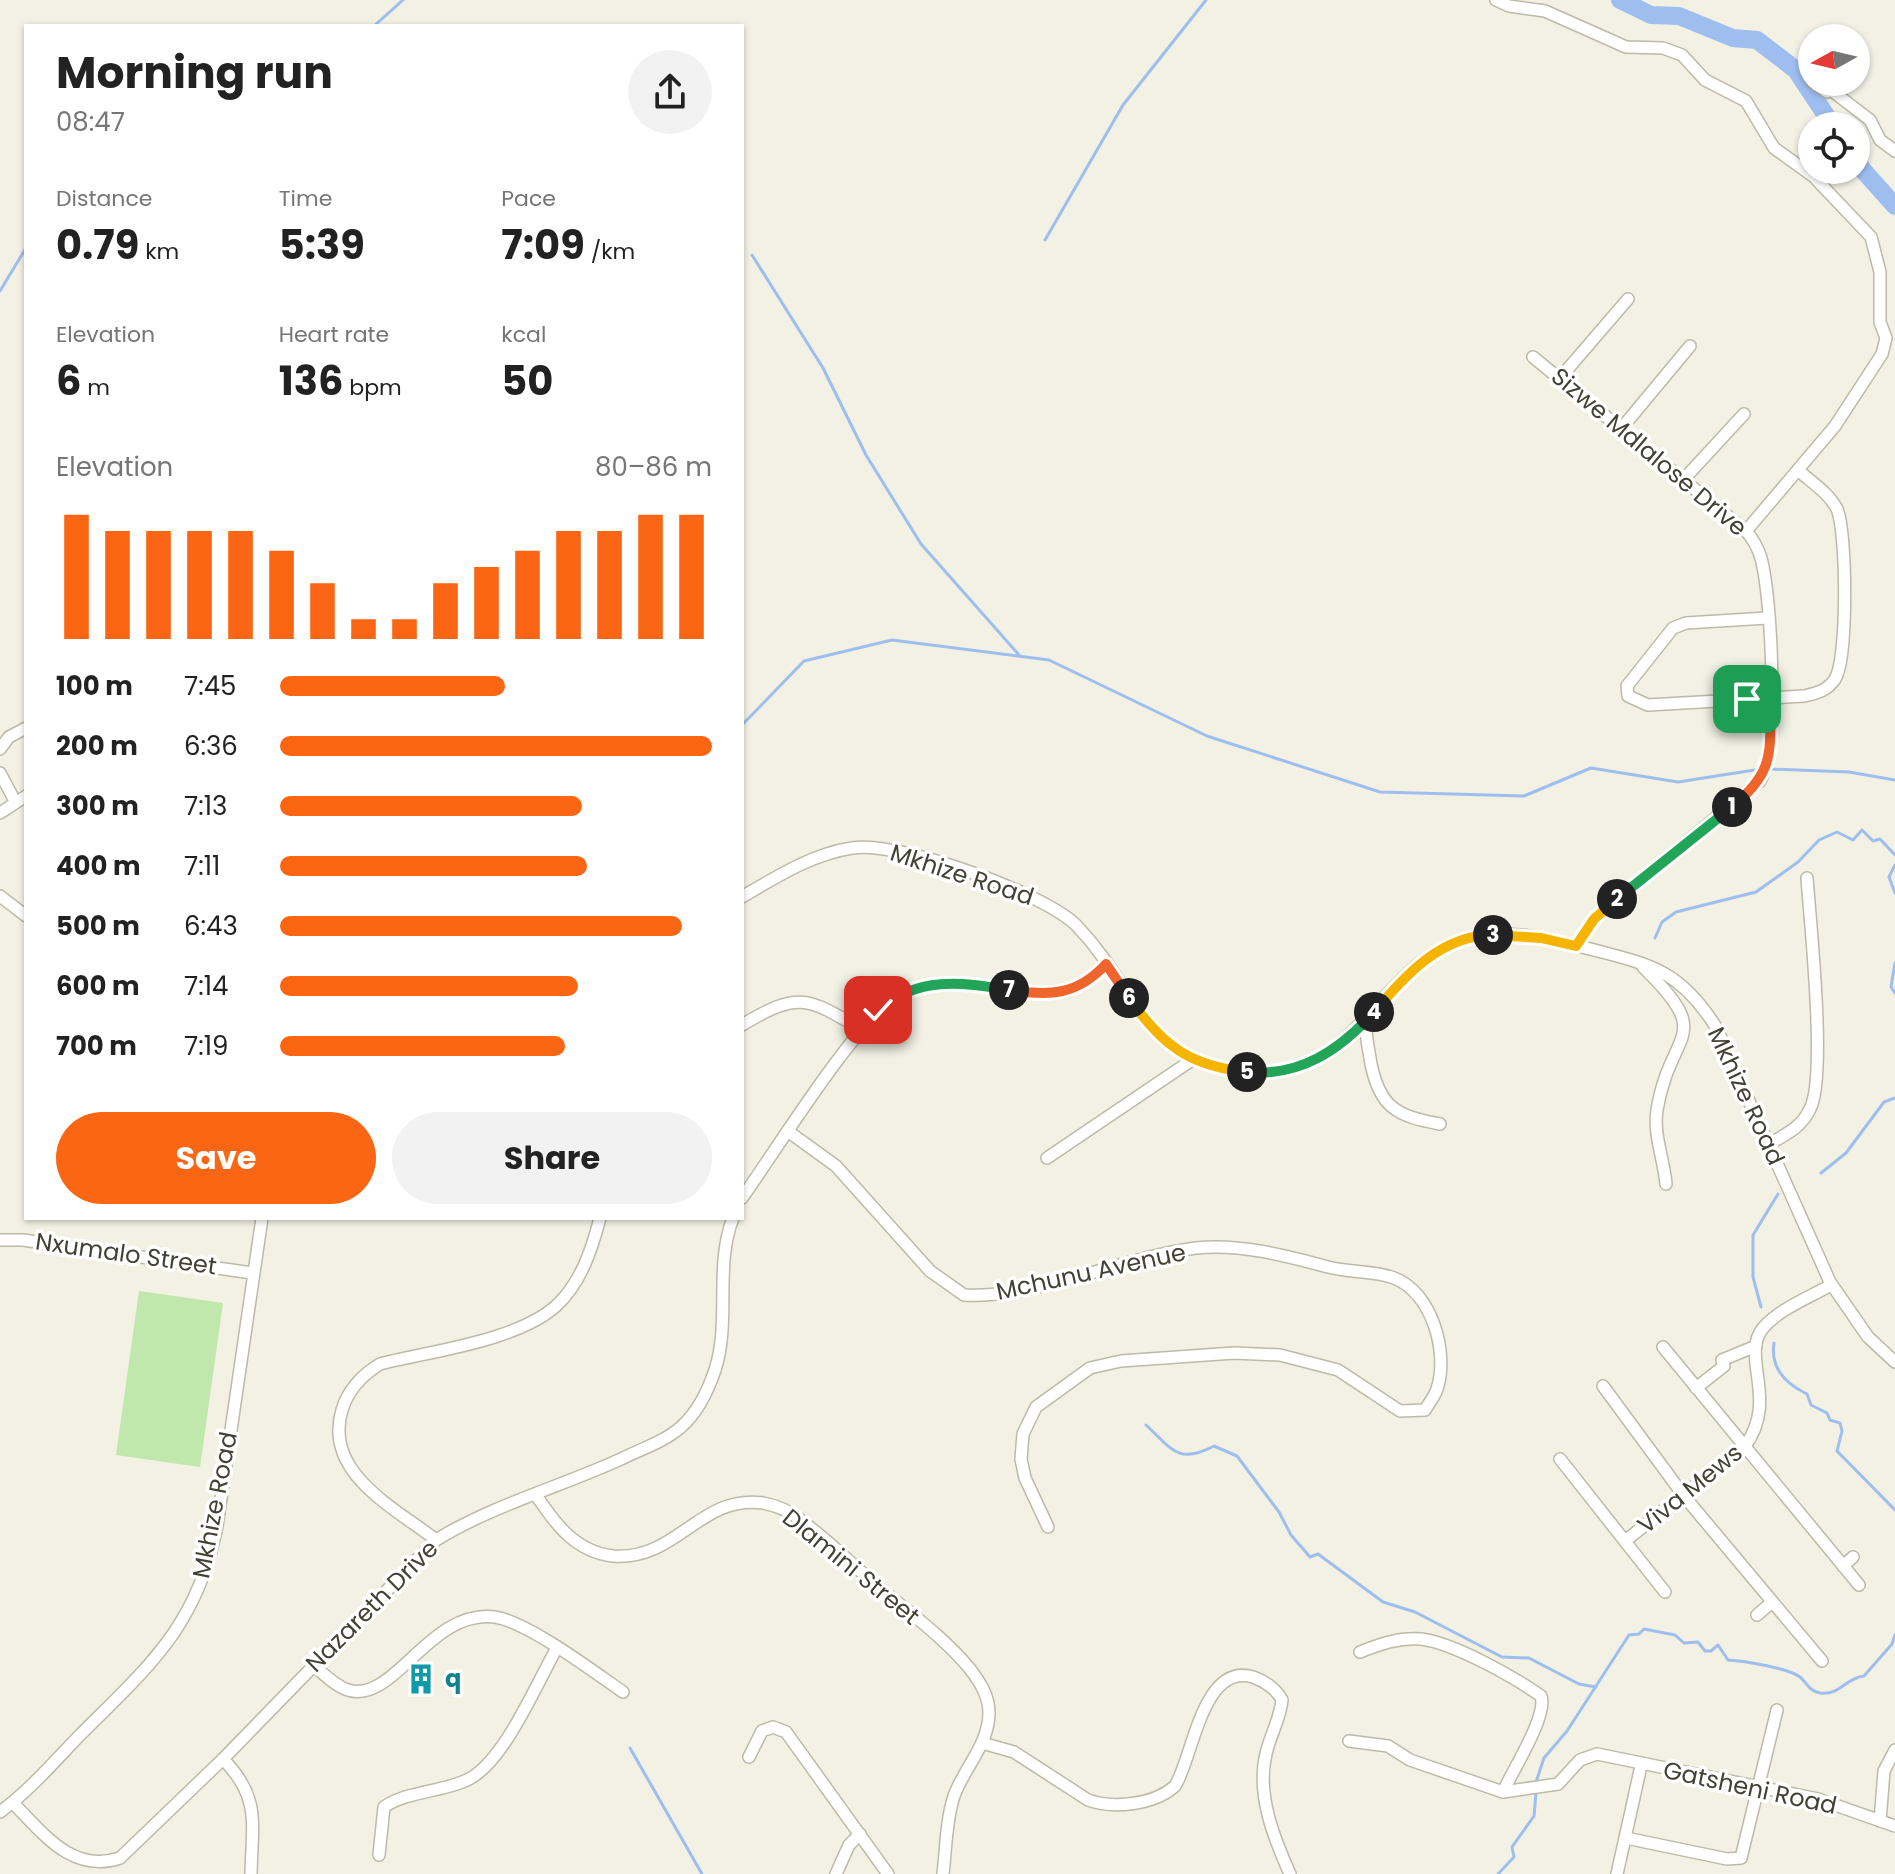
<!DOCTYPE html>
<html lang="en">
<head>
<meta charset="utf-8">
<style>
	:root { --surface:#fff; --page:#f2f2f2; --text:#222; --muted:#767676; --accent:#fa6613 }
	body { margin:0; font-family:Poppins,sans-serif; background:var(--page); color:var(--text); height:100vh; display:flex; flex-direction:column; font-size:30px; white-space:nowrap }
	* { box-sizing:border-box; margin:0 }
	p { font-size:26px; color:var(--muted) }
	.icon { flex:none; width:44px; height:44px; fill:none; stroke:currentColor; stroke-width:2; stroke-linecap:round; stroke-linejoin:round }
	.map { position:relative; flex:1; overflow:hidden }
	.details { position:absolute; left:24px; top:24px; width:720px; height:1196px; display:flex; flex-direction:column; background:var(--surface); border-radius:0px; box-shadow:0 2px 6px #0004 }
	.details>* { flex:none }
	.needle { width:52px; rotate:262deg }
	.buttons { position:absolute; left:1798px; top:24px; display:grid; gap:16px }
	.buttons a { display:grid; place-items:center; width:72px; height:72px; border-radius:50%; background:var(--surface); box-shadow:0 2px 6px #0004; font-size:40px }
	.pin { position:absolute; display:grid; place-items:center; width:68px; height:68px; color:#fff; margin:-34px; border-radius:16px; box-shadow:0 4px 12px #0006 }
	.km { position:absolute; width:40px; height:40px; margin:-20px; border-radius:50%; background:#222; color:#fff; font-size:22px; line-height:40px; text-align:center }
	.round { display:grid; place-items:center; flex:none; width:84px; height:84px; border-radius:42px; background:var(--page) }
	.head { display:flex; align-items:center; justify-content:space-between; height:136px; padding:0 32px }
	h1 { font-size:44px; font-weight:700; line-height:60px }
	.metrics { display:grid; grid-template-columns:repeat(3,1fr); gap:12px; height:136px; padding:8px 32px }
	.metrics div { display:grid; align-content:center }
	.metrics b { font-size:40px; font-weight:700 }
	.metrics small { font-size:22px; font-weight:400 }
	.metrics p { font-size:22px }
	.chart { height:224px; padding:16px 32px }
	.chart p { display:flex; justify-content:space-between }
	.chart svg { width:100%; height:144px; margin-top:8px; stroke:var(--accent); stroke-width:6 }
	.primary-button { display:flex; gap:16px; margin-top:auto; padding:16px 32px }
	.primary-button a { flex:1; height:92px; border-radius:48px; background:var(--accent); color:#fff; font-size:32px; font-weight:700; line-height:92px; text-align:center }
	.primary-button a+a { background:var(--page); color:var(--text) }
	ul { padding:0 32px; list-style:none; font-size:26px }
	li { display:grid; grid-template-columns:128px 96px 1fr; align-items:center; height:60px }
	li i { height:20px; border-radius:10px; background:var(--accent) }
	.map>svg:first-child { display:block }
	.green { fill:#c0e7ac }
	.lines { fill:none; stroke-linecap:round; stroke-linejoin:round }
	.stream { stroke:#9fbef0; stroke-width:3 }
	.river { stroke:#9fbef0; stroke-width:18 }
	.street-casing { stroke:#bdbaa7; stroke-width:14 }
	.street { stroke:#fff; stroke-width:11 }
	.split-1-casing { stroke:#fff; stroke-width:16 }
	.split-2-casing { stroke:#fff; stroke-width:16 }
	.split-3-casing { stroke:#fff; stroke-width:16 }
	.split-4-casing { stroke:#fff; stroke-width:16 }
	.split-5-casing { stroke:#fff; stroke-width:16 }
	.split-6-casing { stroke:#fff; stroke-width:16 }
	.split-7-casing { stroke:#fff; stroke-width:16 }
	.split-8-casing { stroke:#fff; stroke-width:16 }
	.split-1 { stroke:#f0652b; stroke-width:10 }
	.split-2 { stroke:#22a559; stroke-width:10 }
	.split-3 { stroke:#f5b400; stroke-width:10 }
	.split-4 { stroke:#f5b400; stroke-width:10 }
	.split-5 { stroke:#22a559; stroke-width:10 }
	.split-6 { stroke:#f5b400; stroke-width:10 }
	.split-7 { stroke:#f0652b; stroke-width:10 }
	.split-8 { stroke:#22a559; stroke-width:10 }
	.labels { text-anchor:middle; stroke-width:7; stroke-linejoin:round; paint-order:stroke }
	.street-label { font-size:24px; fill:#444134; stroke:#fff }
	.culture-label { font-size:24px; font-weight:bold; fill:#0d838f; stroke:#fff; text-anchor:start }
</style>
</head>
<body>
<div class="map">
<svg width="1895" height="1874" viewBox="0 0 1895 1874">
	<rect width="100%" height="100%" fill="#f2f1e4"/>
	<path class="green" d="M139,1291L223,1303L200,1467L116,1455Z"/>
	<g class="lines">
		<g class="stream">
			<path d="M374,26L403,0"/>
			<path d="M1045,240L1123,105L1206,0"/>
			<path d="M752,255L823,368L866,455L921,544L1020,656"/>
			<path d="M0,291L26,248"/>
			<path d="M742,725L804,661L892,640L1049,660L1207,736L1380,792L1524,796L1591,768L1678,782L1761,769"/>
			<path d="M1769,769L1849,772L1895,780"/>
			<path d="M1895,865L1889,877L1895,893"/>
			<path d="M1655,938L1662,922L1676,912L1756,892L1798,862L1819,840L1837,832L1853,840L1862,830L1873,841L1880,839L1895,855"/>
			<path d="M1895,963L1891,987L1895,993"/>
			<path d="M1821,1173L1846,1153L1884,1102L1895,1098"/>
			<path d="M1761,1307L1753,1277V1235L1778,1194"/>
			<path d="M1774,1343C1770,1369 1786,1384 1807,1394L1811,1405L1827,1413L1830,1420L1840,1423L1842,1431L1837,1451L1895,1510"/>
			<path d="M1146,1425C1172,1449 1178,1465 1214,1446L1237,1456L1279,1512L1291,1535L1310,1557L1318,1554L1383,1602L1415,1612L1502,1657L1529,1658L1579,1684L1596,1687"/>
			<path d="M630,1748L702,1874"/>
			<path d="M1536,1782L1544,1758L1567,1731L1629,1635L1639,1634L1644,1629L1675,1635L1684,1643L1698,1642L1705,1651H1711L1718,1645L1728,1660C1744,1661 1788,1668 1800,1677C1807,1683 1809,1691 1820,1693C1840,1696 1845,1678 1864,1676L1892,1644L1895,1635"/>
			<path d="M1498,1874L1514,1857L1512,1847L1534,1816L1536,1793"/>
		</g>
		<g class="river">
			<path d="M1620,0L1651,15L1679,16L1733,38L1757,40L1796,70L1833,126"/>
			<path d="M1856,154L1861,168L1895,206"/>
		</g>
		<g class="street-casing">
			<g id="street">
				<path d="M1496,0L1509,6L1545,11L1626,47L1663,48L1682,55L1705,80L1746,101L1774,148L1813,176L1871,237L1880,272V322L1886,338L1882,354L1835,426L1746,531"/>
				<path d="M1813,82L1827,92V87L1870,120L1880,140L1895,151"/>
				<path d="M1533,357L1746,531C1753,539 1758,548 1761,558C1772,599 1779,746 1760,781L1594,919L1576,946"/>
				<path d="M1560,378L1628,299"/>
				<path d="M1621,429L1690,346"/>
				<path d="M1684,479L1744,414"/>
				<path d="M1767,618L1686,623L1673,628L1627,686L1628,696L1648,705L1804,696C1817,693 1827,691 1835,679C1848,659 1847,532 1837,509C1829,493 1811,482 1798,470"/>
				<path d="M0,749L9,737L26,728"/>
				<path d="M0,773L15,801"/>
				<path d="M0,813L26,796"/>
				<path d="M0,896L26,916"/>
				<path d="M742,897C776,877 812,854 852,848C897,840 1045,893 1077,926C1140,992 1141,1061 1248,1072C1358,1083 1377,963 1467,938C1509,927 1558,941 1598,951C1657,966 1682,974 1716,1027L1830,1282L1868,1337L1895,1362"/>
				<path d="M1643,967C1717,1039 1670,1029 1657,1110C1653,1134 1664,1160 1666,1184"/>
				<path d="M1366,1021C1365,1036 1369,1050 1371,1064C1380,1108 1397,1116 1440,1124"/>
				<path d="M742,1025C799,991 807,997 862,1030"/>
				<path d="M789,1132L836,1166L930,1271L964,1295C1033,1299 1125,1257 1196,1248C1239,1243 1287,1256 1328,1267C1350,1273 1373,1270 1394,1278C1432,1292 1449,1353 1437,1389C1435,1396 1429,1403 1425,1410L1400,1411L1338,1370L1280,1355L1234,1353L1121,1361L1090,1368L1036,1407L1023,1434L1021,1459L1025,1478L1048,1527"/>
				<path d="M1769,1144C1785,1135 1802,1127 1810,1109C1827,1076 1810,921 1807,878"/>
				<path d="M1047,1158L1192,1060"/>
				<path d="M742,1198C773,1155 859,1016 898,996C972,957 1045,1030 1106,964"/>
				<path d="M0,1240H23L252,1273"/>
				<path d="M1663,1347L1859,1585"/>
				<path d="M1603,1386L1684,1496L1822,1661"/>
				<path d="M1696,1388L1724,1366L1722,1360L1756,1346"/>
				<path d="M1560,1459L1665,1592"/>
				<path d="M536,1495C555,1524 576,1552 613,1556C677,1561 700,1494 763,1503C773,1505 783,1508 792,1514C821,1533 848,1561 875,1584C907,1611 944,1637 970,1669C980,1682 989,1696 989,1713C989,1744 964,1768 954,1796C946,1820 946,1849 943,1874"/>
				<path d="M436,1540C395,1508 323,1473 342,1410C348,1390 362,1375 380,1364C431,1351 517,1341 556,1306C581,1283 592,1249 600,1218"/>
				<path d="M1625,1541L1745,1446C1779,1400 1740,1356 1763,1328C1779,1309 1810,1297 1831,1285"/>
				<path d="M1843,1566L1853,1557"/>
				<path d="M1757,1615L1771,1603"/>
				<path d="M1360,1652C1380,1644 1400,1637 1421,1639C1454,1643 1514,1677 1541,1696C1548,1716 1512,1771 1503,1792"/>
				<path d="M313,1665C323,1673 335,1686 348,1690C394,1705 430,1608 495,1617C528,1622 594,1672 623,1692"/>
				<path d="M1349,1741L1388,1746L1410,1760L1503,1792L1558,1784L1580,1760L1597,1754L1818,1799L1895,1826"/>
				<path d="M982,1743L1014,1752L1088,1800C1113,1809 1154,1805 1175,1786C1193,1758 1202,1662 1253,1677C1265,1681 1277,1690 1282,1700C1280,1720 1270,1735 1266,1754C1256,1794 1274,1838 1290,1874"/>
				<path d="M749,1757L762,1731L773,1727L786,1732L888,1874"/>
				<path d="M223,1759C261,1798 252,1823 251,1874"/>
				<path d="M13,1803C43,1833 72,1874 120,1858L223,1759L436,1540C493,1505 560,1487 621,1459C641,1449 664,1442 681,1427C698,1412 708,1391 715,1370C731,1320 714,1267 733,1218"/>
				<path d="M0,1812C29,1791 54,1762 79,1736C149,1666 197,1627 217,1526L262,1218"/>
				<path d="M1880,1821L1884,1771L1895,1750"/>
				<path d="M1626,1838L1727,1859L1741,1858L1777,1710"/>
				<path d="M379,1855L384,1807C407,1791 442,1792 467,1780C504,1763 536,1684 557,1648"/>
				<path d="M836,1874L849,1845L860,1834"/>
				<path d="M1617,1874L1641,1766"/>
			</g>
		</g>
		<use href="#street" class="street"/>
	</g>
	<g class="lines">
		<g class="split-1-casing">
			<path id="split-1" d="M1732,807C1777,770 1769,751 1771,698L1747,699"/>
		</g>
		<g class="split-2-casing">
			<path id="split-2" d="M1617,899L1732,807"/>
		</g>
		<g class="split-3-casing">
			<path id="split-3" d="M1493,935L1541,938L1576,946L1594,919L1617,899"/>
		</g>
		<g class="split-4-casing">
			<path id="split-4" d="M1374,1012C1406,975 1441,935 1493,935"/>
		</g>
		<g class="split-5-casing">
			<path id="split-5" d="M1247,1072C1300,1077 1340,1050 1374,1012"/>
		</g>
		<g class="split-6-casing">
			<path id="split-6" d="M1129,998C1162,1045 1189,1066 1247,1072"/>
		</g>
		<g class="split-7-casing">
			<path id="split-7" d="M1009,990C1048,996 1077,996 1106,964L1129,998"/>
		</g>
		<g class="split-8-casing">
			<path id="split-8" d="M878,1010C918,976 961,982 1009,990"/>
		</g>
		<use href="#split-1" class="split-1"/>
		<use href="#split-2" class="split-2"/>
		<use href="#split-3" class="split-3"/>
		<use href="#split-4" class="split-4"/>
		<use href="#split-5" class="split-5"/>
		<use href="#split-6" class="split-6"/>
		<use href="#split-7" class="split-7"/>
		<use href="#split-8" class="split-8"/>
	</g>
	<defs>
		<g id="building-bare" transform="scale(2.4)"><path d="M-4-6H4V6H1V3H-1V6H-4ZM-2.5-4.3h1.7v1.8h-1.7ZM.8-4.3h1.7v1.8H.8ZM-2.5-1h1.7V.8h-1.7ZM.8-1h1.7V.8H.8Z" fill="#0f9aa8" stroke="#fff" stroke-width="2.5" paint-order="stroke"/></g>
	</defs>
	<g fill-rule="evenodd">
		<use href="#building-bare" x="421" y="1679"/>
	</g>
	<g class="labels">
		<g class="street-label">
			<text transform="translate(1649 452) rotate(40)" y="8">Sizwe Mdlalose Drive</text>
			<text transform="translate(962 875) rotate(18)" y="8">Mkhize Road</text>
			<text transform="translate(1746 1096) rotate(65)" y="8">Mkhize Road</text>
			<text transform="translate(126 1254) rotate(8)" y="8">Nxumalo Street</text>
			<text transform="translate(1091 1272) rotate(-12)" y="8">Mchunu Avenue</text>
			<text transform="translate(1690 1489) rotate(-39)" y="8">Viva Mews</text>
			<text transform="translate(215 1505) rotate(-79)" y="8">Mkhize Road</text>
			<text transform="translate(851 1567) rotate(39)" y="8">Dlamini Street</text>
			<text transform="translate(372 1606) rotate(-45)" y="8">Nazareth Drive</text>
			<text transform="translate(1750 1788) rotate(12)" y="8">Gatsheni Road</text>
		</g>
		<g class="culture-label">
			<text x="445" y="1687">q</text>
		</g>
	</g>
</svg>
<div class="buttons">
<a><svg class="needle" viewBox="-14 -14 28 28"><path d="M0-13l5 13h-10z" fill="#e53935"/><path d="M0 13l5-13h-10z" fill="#767676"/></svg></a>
<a><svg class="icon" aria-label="locate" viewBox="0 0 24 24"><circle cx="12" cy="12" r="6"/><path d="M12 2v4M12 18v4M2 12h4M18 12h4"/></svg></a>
</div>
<div class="pin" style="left:1747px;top:699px;background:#1e9e55"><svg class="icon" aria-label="arrive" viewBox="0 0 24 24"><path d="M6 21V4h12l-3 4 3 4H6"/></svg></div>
<div class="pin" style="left:878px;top:1010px;background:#d93025"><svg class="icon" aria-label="check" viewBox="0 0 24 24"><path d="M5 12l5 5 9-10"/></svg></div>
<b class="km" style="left:1732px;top:807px">1</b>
<b class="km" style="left:1617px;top:899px">2</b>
<b class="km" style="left:1493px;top:935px">3</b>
<b class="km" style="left:1374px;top:1012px">4</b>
<b class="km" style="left:1247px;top:1072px">5</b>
<b class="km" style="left:1129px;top:998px">6</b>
<b class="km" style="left:1009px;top:990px">7</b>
<section class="details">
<div class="head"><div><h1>Morning run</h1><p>08:47</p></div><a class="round"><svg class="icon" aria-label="share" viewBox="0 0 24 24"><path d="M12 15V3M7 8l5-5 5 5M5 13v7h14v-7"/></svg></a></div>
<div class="metrics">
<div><p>Distance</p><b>0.79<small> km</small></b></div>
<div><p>Time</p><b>5:39</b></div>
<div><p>Pace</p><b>7:09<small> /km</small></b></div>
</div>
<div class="metrics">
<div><p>Elevation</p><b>6<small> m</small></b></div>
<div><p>Heart rate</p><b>136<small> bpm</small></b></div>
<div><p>kcal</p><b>50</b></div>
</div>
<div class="chart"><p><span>Elevation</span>80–86 m</p>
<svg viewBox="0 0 160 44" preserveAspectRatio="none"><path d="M5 44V6M15 44V11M25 44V11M35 44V11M45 44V11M55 44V17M65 44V27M75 44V38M85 44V38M95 44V27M105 44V22M115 44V17M125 44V11M135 44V11M145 44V6M155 44V6"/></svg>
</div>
<ul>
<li><b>100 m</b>7:45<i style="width:52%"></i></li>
<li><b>200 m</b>6:36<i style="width:100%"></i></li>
<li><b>300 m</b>7:13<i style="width:70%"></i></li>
<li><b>400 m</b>7:11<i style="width:71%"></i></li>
<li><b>500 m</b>6:43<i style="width:93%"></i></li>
<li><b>600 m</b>7:14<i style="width:69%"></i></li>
<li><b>700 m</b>7:19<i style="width:66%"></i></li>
</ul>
<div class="primary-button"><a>Save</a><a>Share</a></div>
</section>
</div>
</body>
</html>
